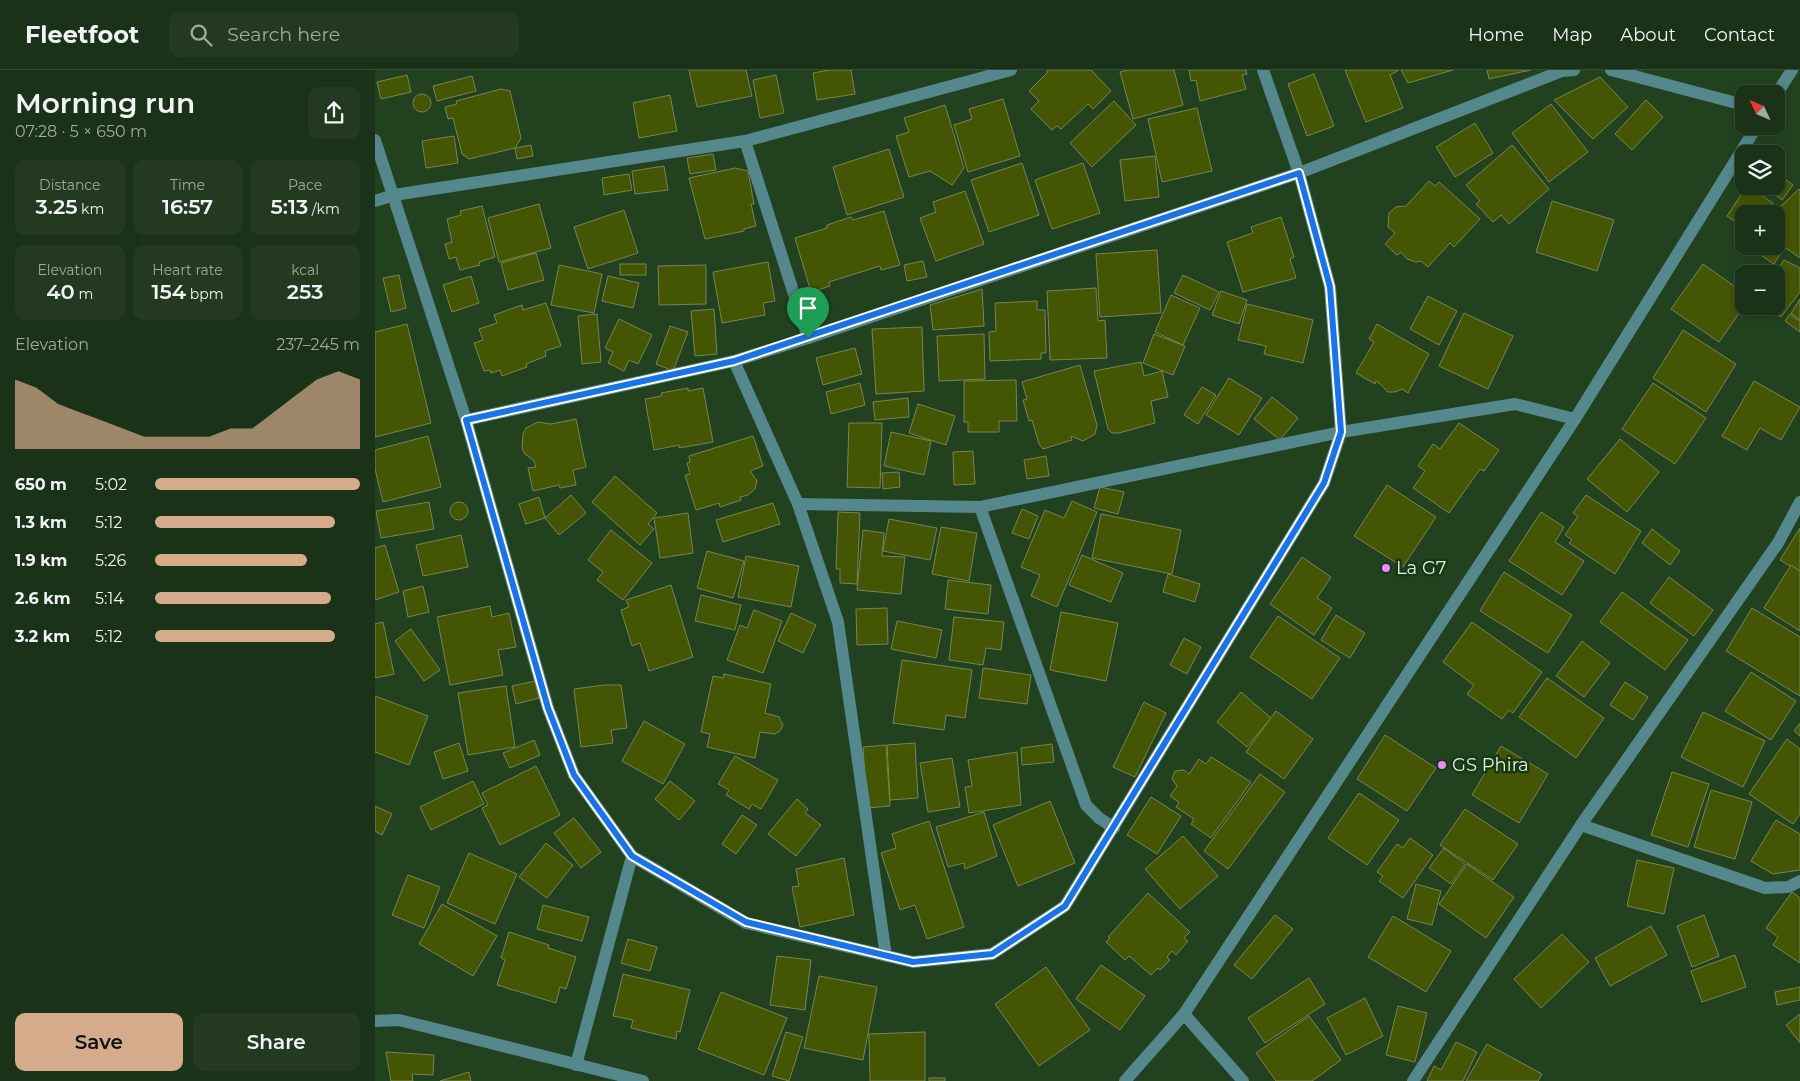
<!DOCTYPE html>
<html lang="en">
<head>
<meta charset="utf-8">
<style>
	:root { --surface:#1a3217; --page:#233a20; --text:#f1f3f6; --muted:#9faaa1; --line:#384d36; --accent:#d6ab8b }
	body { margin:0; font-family:Montserrat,sans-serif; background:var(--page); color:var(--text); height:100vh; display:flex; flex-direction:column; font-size:19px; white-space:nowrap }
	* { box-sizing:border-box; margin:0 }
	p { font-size:16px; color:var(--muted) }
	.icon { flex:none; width:28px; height:28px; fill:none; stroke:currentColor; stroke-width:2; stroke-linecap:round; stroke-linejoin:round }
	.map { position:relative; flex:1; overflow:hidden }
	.side { display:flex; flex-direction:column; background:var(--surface); width:375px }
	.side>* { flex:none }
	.needle { width:32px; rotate:314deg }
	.buttons { position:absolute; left:1360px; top:15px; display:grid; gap:10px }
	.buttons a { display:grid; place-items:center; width:50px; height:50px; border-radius:10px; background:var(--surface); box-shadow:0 2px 8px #0003,0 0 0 1px var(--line); font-size:25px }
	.pin { position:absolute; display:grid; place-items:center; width:42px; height:42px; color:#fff; margin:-51px -21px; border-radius:50% 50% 50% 0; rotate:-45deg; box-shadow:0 0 5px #0007 }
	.pin .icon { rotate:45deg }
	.round { display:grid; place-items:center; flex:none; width:52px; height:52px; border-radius:10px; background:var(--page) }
	.overview { display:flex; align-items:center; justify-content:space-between; height:85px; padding:0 15px }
	h1 { font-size:28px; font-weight:600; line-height:38px }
	.stats { display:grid; grid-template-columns:repeat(3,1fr); gap:8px; height:85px; padding:5px 15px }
	.stats div { display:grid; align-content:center; border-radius:10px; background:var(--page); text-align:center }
	.stats b { font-size:21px; font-weight:600 }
	.stats small { font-size:14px; font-weight:400 }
	.stats p { font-size:14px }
	.chart { height:140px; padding:10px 15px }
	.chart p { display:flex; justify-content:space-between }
	.chart svg { width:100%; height:90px; margin-top:5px; fill:var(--accent); opacity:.7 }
	.primary-button { display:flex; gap:10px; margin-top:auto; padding:10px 15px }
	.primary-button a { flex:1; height:58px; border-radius:10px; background:var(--accent); color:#111; font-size:20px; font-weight:600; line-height:58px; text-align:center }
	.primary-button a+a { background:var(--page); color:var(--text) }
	ul { padding:0 15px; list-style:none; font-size:16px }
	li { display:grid; grid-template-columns:80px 60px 1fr; align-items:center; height:38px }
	li i { height:12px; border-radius:6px; background:var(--accent) }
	header { display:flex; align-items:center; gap:30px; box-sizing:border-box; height:70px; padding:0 25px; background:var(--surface); border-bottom:1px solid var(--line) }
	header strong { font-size:24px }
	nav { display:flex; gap:28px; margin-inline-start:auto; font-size:18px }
	.search { width:350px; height:45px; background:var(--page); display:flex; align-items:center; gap:12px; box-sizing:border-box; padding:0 18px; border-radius:10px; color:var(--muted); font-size:19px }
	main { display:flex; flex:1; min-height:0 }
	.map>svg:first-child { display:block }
	.building { fill:#445503; stroke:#778555 }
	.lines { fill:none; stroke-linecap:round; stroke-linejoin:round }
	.minor { stroke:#54888c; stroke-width:12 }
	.route-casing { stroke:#fff; stroke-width:10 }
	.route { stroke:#1a73e8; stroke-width:6 }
	.poi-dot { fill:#ec8cfb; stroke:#183714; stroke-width:2 }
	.labels { text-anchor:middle; stroke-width:5; stroke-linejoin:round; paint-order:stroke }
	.poi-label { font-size:18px; fill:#e0f3dd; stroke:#183714; text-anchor:start }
</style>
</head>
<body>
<header>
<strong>Fleetfoot</strong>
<div class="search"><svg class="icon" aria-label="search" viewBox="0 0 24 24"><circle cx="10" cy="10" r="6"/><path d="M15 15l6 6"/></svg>Search here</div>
<nav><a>Home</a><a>Map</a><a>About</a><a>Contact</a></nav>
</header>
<main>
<section class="side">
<div class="overview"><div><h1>Morning run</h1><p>07:28 · 5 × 650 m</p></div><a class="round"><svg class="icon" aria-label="share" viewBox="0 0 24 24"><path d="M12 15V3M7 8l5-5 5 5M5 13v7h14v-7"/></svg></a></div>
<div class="stats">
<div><p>Distance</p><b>3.25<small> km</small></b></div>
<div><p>Time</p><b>16:57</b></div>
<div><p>Pace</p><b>5:13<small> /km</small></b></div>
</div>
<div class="stats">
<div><p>Elevation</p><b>40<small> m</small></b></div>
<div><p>Heart rate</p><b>154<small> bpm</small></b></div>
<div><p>kcal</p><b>253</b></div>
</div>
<div class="chart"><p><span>Elevation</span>237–245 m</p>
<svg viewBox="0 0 160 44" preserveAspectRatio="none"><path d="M0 44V10L10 14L20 22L30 26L40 30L50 34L60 38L70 38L80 38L90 38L100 34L110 34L120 26L130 18L140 10L150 6L160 10V44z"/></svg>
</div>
<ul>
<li><b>650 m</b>5:02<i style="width:100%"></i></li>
<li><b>1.3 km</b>5:12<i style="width:88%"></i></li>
<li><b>1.9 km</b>5:26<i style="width:74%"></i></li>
<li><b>2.6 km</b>5:14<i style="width:86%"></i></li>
<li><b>3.2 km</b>5:12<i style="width:88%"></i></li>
</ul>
<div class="primary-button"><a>Save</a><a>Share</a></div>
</section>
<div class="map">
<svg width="1425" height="1011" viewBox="0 0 1425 1011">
	<rect width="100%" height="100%" fill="#22421f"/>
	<g class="building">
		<path d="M314,0H371L377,26L322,37Z"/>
		<path d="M454,0H476L480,24L442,30L438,3Z"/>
		<path d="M672,0H716L736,21L718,39L713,34L686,59L682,56L677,60L656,39L664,31L654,21L672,3Z"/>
		<path d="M753,0H799L808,35L758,49L745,2Z"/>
		<path d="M814,0H871L872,4L867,5L871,19L825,31L821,10L816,11Z"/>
		<path d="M970,0H1024L1015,5L1028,38L991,52Z"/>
		<path d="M1026,0H1078L1033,13Z"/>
		<path d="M1112,0H1156L1114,9Z"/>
		<path d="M939,4L959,56L932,66L913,14Z"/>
		<path d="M32,5L36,22L6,29L2,12Z"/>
		<path d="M401,5L409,43L385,48L378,10Z"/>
		<path d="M97,6L101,21L62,31L58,16Z"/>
		<path d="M1225,7L1253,37L1218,69L1179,30Z"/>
		<path d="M126,19L135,21L146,68L140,78L94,89L87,84L78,48L73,49L70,37L82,34L81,31Z"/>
		<circle cx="47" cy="33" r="9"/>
		<path d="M295,25L302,61L264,68L258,33Z"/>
		<path d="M628,29L645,86L593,102L579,55L597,49L594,39Z"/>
		<path d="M1271,30L1288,47L1257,80L1240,64Z"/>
		<path d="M739,31L761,55L717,97L695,73Z"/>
		<path d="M1176,34L1213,82L1174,112L1137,63Z"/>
		<path d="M570,35L589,98L577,115L555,101L534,107L521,66L534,62L529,48Z"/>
		<path d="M822,38L837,101L787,112L773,49Z"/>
		<path d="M1100,53L1118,83L1080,107L1061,77Z"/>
		<path d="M79,66L83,93L51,98L47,71Z"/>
		<path d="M156,75L158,86L142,89L140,78Z"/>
		<path d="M1137,75L1174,119L1134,154L1126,145L1118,152L1101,134L1105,131L1091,115Z"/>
		<path d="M514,79L529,127L472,145L458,97Z"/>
		<path d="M338,84L341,100L315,104L312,88Z"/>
		<path d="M780,86L784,127L750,131L745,90Z"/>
		<path d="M647,93L664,145L614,162L596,110Z"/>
		<path d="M708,93L725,143L677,159L660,110Z"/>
		<path d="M289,96L293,120L260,124L257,101Z"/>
		<path d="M360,98L373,101L379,134H376L381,156L369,159V161L330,169L314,108Z"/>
		<path d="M1401,102L1418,115L1407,130L1389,116H1401Z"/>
		<path d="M254,104L257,120L229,125L227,108Z"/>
		<path d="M1054,111L1060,116L1064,112L1105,149L1079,177L1075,173L1053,197L1046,191L1041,192L1032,189L1026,182L1022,185L1010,174L1020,163L1013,157L1014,143L1021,137L1031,136Z"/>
		<path d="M1372,116L1398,133L1391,144H1369V158L1352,146Z"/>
		<path d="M1424,119L1425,120V188L1401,171V144L1404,138Z"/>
		<path d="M590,121L609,174L561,191L545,148L561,142L558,132Z"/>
		<path d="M1177,131L1239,150L1222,201L1161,182Z"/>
		<path d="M164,134L176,178L124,192L113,148Z"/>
		<path d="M107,136L120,187L104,192L105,195L85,200L81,187L74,189L70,174L77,172L72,149L86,145L85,141Z"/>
		<path d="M249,140L263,183L213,199L199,157Z"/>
		<path d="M509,141L525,195L506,200L505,196L454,212L455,216L436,222L420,168L452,158V155L476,147L478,150Z"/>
		<path d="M906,147L919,187L915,189L921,208L868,222L852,172L878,163L876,157Z"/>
		<path d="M1376,176H1401L1408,180L1399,194L1375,178Z"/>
		<path d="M782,180L786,243L725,247L721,184Z"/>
		<path d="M161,183L169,210L133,220L126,193Z"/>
		<path d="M1409,190L1425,198V222L1406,247L1391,236H1401V204H1399Z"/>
		<path d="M548,191L552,207L532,211L529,195Z"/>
		<path d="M393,192L400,231L388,233L390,245L347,253L338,202Z"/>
		<rect x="245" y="194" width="26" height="11"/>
		<path d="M1328,194L1369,223V236L1344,272L1296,239Z"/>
		<path d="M184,195L227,204L219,243L176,235Z"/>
		<path d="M331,195V234L284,235L283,196Z"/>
		<path d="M24,205L31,238L16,242L8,208Z"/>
		<path d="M808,205L844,222L835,240L799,223Z"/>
		<path d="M96,206L104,233L77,242L68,215Z"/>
		<path d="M233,206L264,213L258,238L227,231Z"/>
		<path d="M721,218L723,251L730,250L732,288L675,290L672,221Z"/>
		<path d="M607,219L609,256L558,260L555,235Z"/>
		<path d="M846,221L872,230L864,254L837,245Z"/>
		<path d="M796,225L825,238L808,275L780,262Z"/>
		<path d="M1053,226L1082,241L1064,275L1035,259Z"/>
		<path d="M1425,229V250L1416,243Z"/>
		<path d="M662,231V240H670L671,283H666V289L615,291L614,262L621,261L620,233Z"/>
		<path d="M171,233L186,276L170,281L171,286L151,294L152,297L127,306L125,300L116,303L115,300L109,301L99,273L108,270L104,259L122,253L119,245L147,235L148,240Z"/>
		<path d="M872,234L938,250L928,293L889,284L891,276L863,270Z"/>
		<path d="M339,239L342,284L320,286L316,241Z"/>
		<path d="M1089,243L1138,266L1113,319L1064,296Z"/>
		<path d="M222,244L226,292L207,294L203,246Z"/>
		<path d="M1415,244L1425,251V262L1410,251Z"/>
		<path d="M244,249L277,265L263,294L254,290L249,301L233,293L238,282L230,278Z"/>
		<path d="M32,254L56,353L0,367V262Z"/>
		<path d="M1002,254L1054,284L1033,323L1027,319L1020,322H1013L1005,314L1001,311L1000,314L981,303L999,272L994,269Z"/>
		<path d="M295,256L313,262L298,301L281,294Z"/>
		<path d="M547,257L549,321L501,324L497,259Z"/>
		<path d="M1308,260L1361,294L1331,342L1278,308Z"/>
		<path d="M609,264L610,309L564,311L562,266Z"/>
		<path d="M779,264L810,276L798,305L768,293Z"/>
		<path d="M480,278L487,304L448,315L441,288Z"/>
		<path d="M766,292L769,306L787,301L793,327L776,331L780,353L744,363H737L733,359L719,301Z"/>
		<path d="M705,295L722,355L720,364L708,371L696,366L697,370L668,379L664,374L657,350L654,351L648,330L652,329L647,312Z"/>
		<path d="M854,308L887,328L864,365L831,345Z"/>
		<path d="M641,310L642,351H624V362H593V352H589V311Z"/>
		<path d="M1379,311L1425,337L1406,370L1385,358L1372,380L1347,366Z"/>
		<path d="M485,313L490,335L456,344L451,322Z"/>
		<path d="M1278,313L1331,348L1300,394L1247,359Z"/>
		<path d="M827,317L841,325L823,354L809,345Z"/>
		<path d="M313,318V321L328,318L338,372L304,378V375L279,380L270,329L287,326L286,323Z"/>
		<path d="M897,327L923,348L905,370L879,349Z"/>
		<path d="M533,328L534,347L500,350L498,332Z"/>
		<path d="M543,334L580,346L571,375L534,363Z"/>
		<path d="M201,349L211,397L198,400L201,415L185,418L184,415L158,421L153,398L161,397L159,391L149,383L147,377L148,364L151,358L163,352L176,354Z"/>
		<path d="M474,353H507L505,418L472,417Z"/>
		<path d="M1084,353L1124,380L1109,401L1105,399L1074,443L1038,418L1050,401L1043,396L1058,374L1065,379Z"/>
		<path d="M516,362L556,371L549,405L509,396Z"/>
		<path d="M53,366L66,417L8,432L0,399V380Z"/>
		<path d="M378,366L388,396L375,401L382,411L380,419L373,425L365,427L366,430L345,437L344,433L321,440L310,405L315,404L312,393L315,392L314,386Z"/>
		<path d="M1245,369L1284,402L1252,442L1212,409Z"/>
		<path d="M598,381L600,414L579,415L578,382Z"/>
		<path d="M671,386L674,406L652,409L649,390Z"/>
		<path d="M524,402L525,417L508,419L507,403Z"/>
		<path d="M240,406L282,443L273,454L279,459L265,475L217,432Z"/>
		<path d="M1012,415L1061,447L1028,497L979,466Z"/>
		<path d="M725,417L749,422L743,444L719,438Z"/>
		<path d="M196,425L211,443L184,465L170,448Z"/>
		<path d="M1211,425L1266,461L1240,504L1194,473L1197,470L1190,465L1203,446L1198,443Z"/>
		<path d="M164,427L170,448L151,454L144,434Z"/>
		<path d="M697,431L722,442L682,537L656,526L665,505L646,497L670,440L689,448Z"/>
		<path d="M54,432L59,459L6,468L1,441Z"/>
		<circle cx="84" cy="441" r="9"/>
		<path d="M398,433L405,454L348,472L341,450Z"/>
		<path d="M647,439L663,446L654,469L637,463Z"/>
		<path d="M463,442L485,443L482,514L465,513V499H461Z"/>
		<path d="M1166,442L1189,457L1180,472L1209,491L1187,525L1134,491Z"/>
		<path d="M313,443L318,483L285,488L279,448Z"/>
		<path d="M726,444L806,460L797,504L717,488Z"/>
		<path d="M514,449L562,458L555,490L508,481Z"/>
		<path d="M566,457L602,463L594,511L557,504Z"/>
		<path d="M1425,458V502L1405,490Z"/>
		<path d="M1277,459L1305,481L1295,495L1267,473Z"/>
		<path d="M236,460L277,493L248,530L222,510L228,502L213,490Z"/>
		<path d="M488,460L509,463L507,486L530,487L526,524L482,520Z"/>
		<path d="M86,465L93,497L48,506L41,475Z"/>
		<path d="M10,475L24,522L0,530V478Z"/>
		<path d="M332,481L369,491L358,528L322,518Z"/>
		<path d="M707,485L748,503L736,532L694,515Z"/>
		<path d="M371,486L424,496L416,537L363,527Z"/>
		<path d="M927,487L956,507L942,528L957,538L939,565L895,534Z"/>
		<path d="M1416,495L1425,501V561L1389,538Z"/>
		<path d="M1129,502L1197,545L1173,583L1105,541Z"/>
		<path d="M793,504L825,514L820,532L788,522Z"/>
		<path d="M1294,507L1338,540L1319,566L1275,533Z"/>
		<path d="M573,510L616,515L613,544L570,539Z"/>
		<path d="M296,515L318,587L274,601L265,573L257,576L246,540L254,537L251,530Z"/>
		<path d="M48,516L54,542L33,547L28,521Z"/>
		<path d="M1247,522L1313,570L1290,600L1225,552Z"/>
		<path d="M326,525L366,535L360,560L320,551Z"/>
		<path d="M115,536L117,547L134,543L141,577L123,580L128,605L75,615L62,547Z"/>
		<path d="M512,538L513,574L482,575L481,539Z"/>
		<path d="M1377,538L1425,567V626L1351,581Z"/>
		<path d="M379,540L407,551L388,603L352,590L365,555L372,558Z"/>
		<path d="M686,542L743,553L731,611L675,600Z"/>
		<path d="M416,543L441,555L428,583L403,571Z"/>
		<path d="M961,545L990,563L975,588L946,570Z"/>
		<path d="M903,546L965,588L937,629L875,587Z"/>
		<path d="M579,547L629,552L626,580L611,578L608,595L574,590Z"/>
		<path d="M522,551L567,560L561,588L516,579Z"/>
		<path d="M8,552L19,604L0,608V554Z"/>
		<path d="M1097,552L1167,602L1138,643L1134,640L1127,649L1092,624L1099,615L1068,592Z"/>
		<path d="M36,559L65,600L49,611L20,571Z"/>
		<path d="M809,568L826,577L812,604L795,595Z"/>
		<path d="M1207,571L1235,593L1209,627L1181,606Z"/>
		<path d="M527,590L597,600L590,648L571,645L569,660L518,653Z"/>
		<path d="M608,598L656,605L652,634L604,628Z"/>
		<path d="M1376,602L1421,631L1396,670L1350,641Z"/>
		<path d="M349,604L396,614L390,643L404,647L408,655L405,661L400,664L385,662L380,688L332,677L335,664L326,662L338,606L348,608Z"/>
		<path d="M1172,608L1229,648L1201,688L1144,647Z"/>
		<path d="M160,611L164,628L141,634L137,616Z"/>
		<path d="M1250,612L1273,627L1258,650L1235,635Z"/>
		<path d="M229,615H246L252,658L236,660L238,673L206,677L199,619Z"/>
		<path d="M131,616L140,677L93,685L83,623Z"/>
		<path d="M866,622L896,648L872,677L842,652Z"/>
		<path d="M0,626L53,646L34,695L0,682Z"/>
		<path d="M769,632L791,643L760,707L738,697Z"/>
		<path d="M901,641L938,669L909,709L871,682Z"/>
		<path d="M1328,642L1390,671L1368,717L1306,687Z"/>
		<path d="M269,651L310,674L288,714L247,691Z"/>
		<path d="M1425,653V666L1419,661Z"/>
		<path d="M1010,665L1061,698L1032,741L982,709Z"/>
		<path d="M1412,669L1425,679V744L1418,754L1374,724Z"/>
		<path d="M159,670L165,685L135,698L128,683Z"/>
		<path d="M84,673L93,701L68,709L59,682Z"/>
		<path d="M540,673L543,728L515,730L512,675Z"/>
		<path d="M677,674L679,692L647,695L646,678Z"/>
		<path d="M511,675L515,736L492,738L488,677Z"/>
		<path d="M1126,676L1173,704L1144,753L1097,725Z"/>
		<path d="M642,682L646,735L594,743L590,717L597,716L593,690Z"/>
		<path d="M360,686L403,710L386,739L377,734L374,739L351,725L354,720L343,714Z"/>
		<path d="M836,687L876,712L836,768L816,754L819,749L801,737L804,732L795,726L802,716L797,709L800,701L809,700L814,704L824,689L831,694Z"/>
		<path d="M577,688L585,737L553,742L545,693Z"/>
		<path d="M161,696L185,745L125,775L107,738L113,735L107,723Z"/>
		<path d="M1297,702L1334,714L1313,777L1276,765Z"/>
		<path d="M885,704L910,722L853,799L829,781Z"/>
		<path d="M98,711L109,734L56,760L45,737Z"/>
		<path d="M295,711L320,731L304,750L280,729Z"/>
		<path d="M1336,720L1377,732L1360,789L1319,777Z"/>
		<path d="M984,723L1024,750L992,795L953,768Z"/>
		<path d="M776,727L806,746L782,784L752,765Z"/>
		<path d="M422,729L433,739L430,743L446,755L421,786L393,764Z"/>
		<path d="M675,731L700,793L643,816L618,755Z"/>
		<path d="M0,736L17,744L7,765L0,761Z"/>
		<path d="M1090,739L1143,774L1118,810L1065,775Z"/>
		<path d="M609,742L622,786L590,799L589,793L573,797L561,757Z"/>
		<path d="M367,745L382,755L361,784L347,774Z"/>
		<path d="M199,748L226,782L206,798L179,763Z"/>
		<path d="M1401,750L1425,764V800L1398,804L1376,791Z"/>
		<path d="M554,751L589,857L552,869L540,835L525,840L506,783L521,778L517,764Z"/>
		<path d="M808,766L843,806L805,839L770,799Z"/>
		<path d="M1035,768L1058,785L1028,828L1004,811L1008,806L1002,802L1022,774L1028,778Z"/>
		<path d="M171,773L198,795L172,828L144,807Z"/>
		<path d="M1069,778L1090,794L1076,814L1054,798Z"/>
		<path d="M94,783L142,804L120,854L72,833Z"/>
		<path d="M469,788L479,845L425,857L417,817L424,816L421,799Z"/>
		<path d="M1262,790L1299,798L1289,844L1252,836Z"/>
		<path d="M1092,794L1139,827L1111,868L1064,834Z"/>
		<path d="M33,805L65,817L49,858L17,845Z"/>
		<path d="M1041,814L1066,821L1057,855L1032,849Z"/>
		<path d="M1417,822L1425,828V893L1398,875L1403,867L1391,858Z"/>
		<path d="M773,823L815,862L809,868L813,871L801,885L797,881L792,887L795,890L785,900L783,898L776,905L754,886L750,890L731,872L735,868L733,867Z"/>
		<path d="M67,834L122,866L98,906L44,874Z"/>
		<path d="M168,835L214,847L207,871L162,859Z"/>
		<path d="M900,845L918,859L877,909L859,895Z"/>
		<path d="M1329,845L1344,886L1317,897L1302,856Z"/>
		<path d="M1018,846L1076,881L1051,922L993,887Z"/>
		<path d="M1276,856L1292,885L1235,916L1220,888Z"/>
		<path d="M134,862L174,875L173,878L201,887L191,919L185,917L181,933L122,915L130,890L126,888Z"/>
		<path d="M1187,864L1214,892L1166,938L1139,909Z"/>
		<path d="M253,869L282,877L275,901L246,893Z"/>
		<path d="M1360,885L1371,917L1327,932L1316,901Z"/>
		<path d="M402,886L436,890L430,940L395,935Z"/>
		<path d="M726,895L770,926L745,960L701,929Z"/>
		<path d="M671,897L715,960L664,996L620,934Z"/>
		<path d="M248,904L315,920L305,962L302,961L301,969L256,958L258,950L238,946Z"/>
		<path d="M444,906L502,917L488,990L429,978Z"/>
		<path d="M934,908L950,934L890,973L873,948Z"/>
		<path d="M1425,917V930L1402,935L1400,922Z"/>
		<path d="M346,922L412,948L389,1005L323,979Z"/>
		<path d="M990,928L1008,966L971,985L952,948Z"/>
		<path d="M1023,936L1052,943L1040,992L1011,985Z"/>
		<path d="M1425,944V973L1411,955Z"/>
		<path d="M934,946L966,990L937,1011H901L881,983Z"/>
		<path d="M411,962L428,967L414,1011L397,1006Z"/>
		<path d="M550,962V1011H495L494,964Z"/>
		<path d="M1081,972L1102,982L1088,1011H1052L1059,996L1066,1000Z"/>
		<path d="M1112,974L1167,1004L1163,1011H1091Z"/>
		<path d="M11,982L59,985L58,1005L37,1004L38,1011H16Z"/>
		<path d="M94,1002L96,1011H65Z"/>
		<rect x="554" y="1008" width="16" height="3"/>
	</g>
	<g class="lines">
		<g class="minor">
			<path d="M1236,0L1369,35"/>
			<path d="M1401,25L1417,0"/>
			<path d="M0,70L91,350L173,638L199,705L257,786L201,995"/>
			<path d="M370,71L433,268"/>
			<path d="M0,131L19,125L370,71L636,0"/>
			<path d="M359,291L423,434L463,552L511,886"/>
			<path d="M91,350L359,291L433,268L924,103L1187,1L1199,0"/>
			<path d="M423,434L605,437L966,362L1140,334L1200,349"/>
			<path d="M605,437L711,735L724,748L739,758"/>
			<path d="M1206,755L1390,818L1413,817L1425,811"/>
			<path d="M257,786L371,853L538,892L617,884L690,836L949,413L966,362L955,217L924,103L888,0"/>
			<path d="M809,944L868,1011"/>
			<path d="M0,951L24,950L268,1011"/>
			<path d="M750,1011L809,944L1200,349L1382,56"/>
			<path d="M1038,1011L1206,755L1403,473L1425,432"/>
		</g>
	</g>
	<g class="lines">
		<g class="route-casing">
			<path id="route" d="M924,103L955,217L966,362L949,413L690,836L617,884L538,892L371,852L257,786L199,705L173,638L91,350L359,291Z"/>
		</g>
		<use href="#route" class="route"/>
	</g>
	<g class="poi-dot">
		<circle cx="1011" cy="498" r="5"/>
		<circle cx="1067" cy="695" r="5"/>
	</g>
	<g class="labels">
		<g class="poi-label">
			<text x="1021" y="504">La G7</text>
			<text x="1077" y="701">GS Phira</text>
		</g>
	</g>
</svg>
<div class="buttons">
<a><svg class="needle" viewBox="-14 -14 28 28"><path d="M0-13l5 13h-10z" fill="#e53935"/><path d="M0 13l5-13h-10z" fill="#9faaa1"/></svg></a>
<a><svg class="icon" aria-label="layers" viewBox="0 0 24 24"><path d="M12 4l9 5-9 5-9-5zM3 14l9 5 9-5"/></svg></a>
<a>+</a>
<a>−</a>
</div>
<div class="pin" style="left:433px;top:268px;background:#1e9e55"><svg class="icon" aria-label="arrive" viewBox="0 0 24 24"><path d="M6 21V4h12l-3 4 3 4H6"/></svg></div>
</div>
</main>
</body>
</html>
